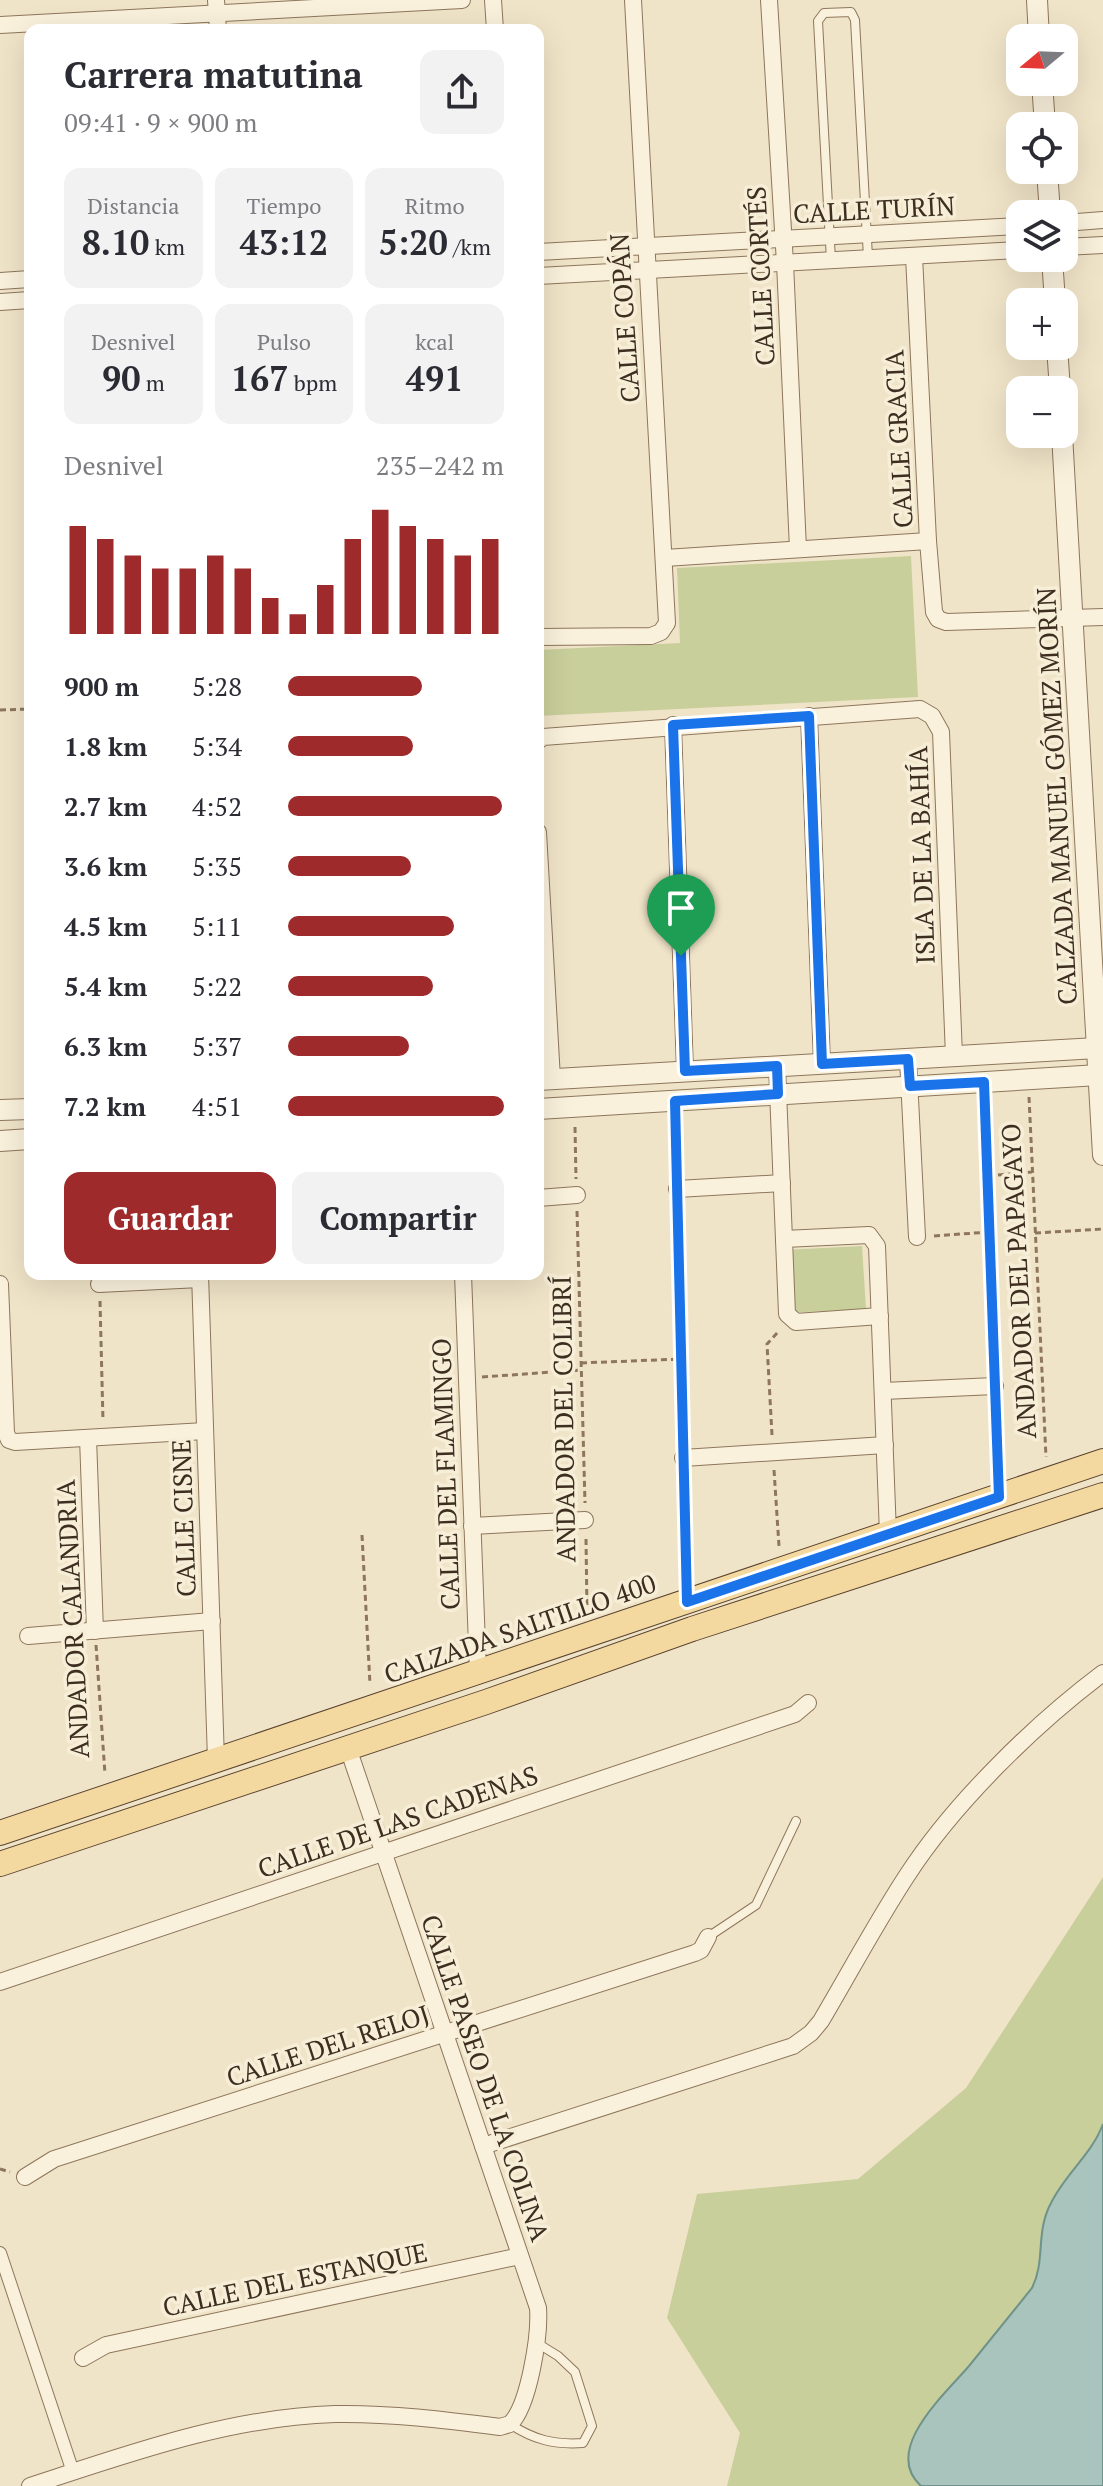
<!DOCTYPE html>
<html lang="es">
<head>
<meta charset="utf-8">
<style>
	:root { --surface:#fff; --page:#f2f2f3; --text:#2b2b33; --muted:#7c7c81; --accent:#9e2a2b }
	body { margin:0; font-family:"PT Serif",serif; background:var(--page); color:var(--text); height:100vh; display:flex; flex-direction:column; font-size:30px; white-space:nowrap }
	* { box-sizing:border-box; margin:0 }
	p { font-size:26px; color:var(--muted) }
	.icon { flex:none; width:44px; height:44px; fill:none; stroke:currentColor; stroke-width:2; stroke-linecap:round; stroke-linejoin:round }
	.map { position:relative; flex:1; overflow:hidden }
	.details { position:absolute; left:24px; top:24px; width:520px; height:1256px; display:flex; flex-direction:column; background:var(--surface); border-radius:16px; box-shadow:0 8px 32px #0002 }
	.details>* { flex:none }
	.needle { width:52px; rotate:251deg }
	.buttons { position:absolute; left:1006px; top:24px; display:grid; gap:16px }
	.buttons a { display:grid; place-items:center; width:72px; height:72px; border-radius:16px; background:var(--surface); box-shadow:0 8px 32px #0002; font-size:40px }
	.pin { position:absolute; display:grid; place-items:center; width:68px; height:68px; color:#fff; margin:-82px -34px; border-radius:50% 50% 50% 0; rotate:-45deg; box-shadow:0 0 8px #0007 }
	.pin .icon { rotate:45deg }
	.round { display:grid; place-items:center; flex:none; width:84px; height:84px; border-radius:16px; background:var(--page) }
	.overview { display:flex; align-items:center; justify-content:space-between; height:136px; padding:0 40px }
	h1 { font-size:36px; font-weight:600; line-height:60px }
	.figures { display:grid; grid-template-columns:repeat(3,1fr); gap:12px; height:136px; padding:8px 40px }
	.figures div { display:grid; align-content:center; border-radius:16px; background:var(--page); text-align:center }
	.figures b { font-size:34px; font-weight:600 }
	.figures small { font-size:22px; font-weight:400 }
	.figures p { font-size:22px }
	.chart { height:224px; padding:16px 40px }
	.chart p { display:flex; justify-content:space-between }
	.chart svg { width:100%; height:144px; margin-top:8px; stroke:var(--accent); stroke-width:6 }
	.cta { display:flex; gap:16px; margin-top:auto; padding:16px 40px }
	.cta a { flex:1; height:92px; border-radius:16px; background:var(--accent); color:#fff; font-size:32px; font-weight:600; line-height:92px; text-align:center }
	.cta a+a { background:var(--page); color:var(--text) }
	ul { padding:0 40px; list-style:none; font-size:26px }
	li { display:grid; grid-template-columns:128px 96px 1fr; align-items:center; height:60px }
	li i { height:20px; border-radius:10px; background:var(--accent) }
	.map>svg:first-child { display:block }
	.green { fill:#c9cf9b }
	.water { fill:#a9c4bc; stroke:#6f938a; stroke-width:2 }
	.lines { fill:none; stroke-linecap:round; stroke-linejoin:round }
	.service-casing { stroke:#8d765c; stroke-width:10 }
	.pedestrian-casing { stroke:#8d765c; stroke-width:14 }
	.minor-casing { stroke:#8d765c; stroke-width:18 }
	.tertiary-casing { stroke:#8d765c; stroke-width:22 }
	.primary-casing { stroke:#5b4430; stroke-width:26 }
	.path { stroke:#8d765c; stroke-width:3; stroke-dasharray:6 4; stroke-linecap:butt }
	.service { stroke:#faf1dc; stroke-width:8 }
	.pedestrian { stroke:#faf1dc; stroke-width:12 }
	.minor { stroke:#faf1dc; stroke-width:16 }
	.tertiary { stroke:#faf1dc; stroke-width:20 }
	.primary { stroke:#f3d9a0; stroke-width:24 }
	.route-casing { stroke:#fff; stroke-width:16 }
	.route { stroke:#1a73e8; stroke-width:10 }
	.labels { text-anchor:middle; stroke-width:7; stroke-linejoin:round; paint-order:stroke }
	.street-label { font-size:26px; fill:#3d2e20; stroke:#f7eed8 }
</style>
</head>
<body>
<div class="map">
<svg width="1103" height="2486" viewBox="0 0 1103 2486">
	<rect width="100%" height="100%" fill="#f0e4c8"/>
	<g class="green">
		<path d="M911,556L918,697L538,716V650L680,643L677,568Z"/>
		<path d="M862,1246L866,1309L786,1313L783,1250Z"/>
		<path d="M1103,1877V2486H727L740,2433L667,2318L697,2194L858,2179L966,2088Z"/>
	</g>
	<path class="water" d="M1103,2124V2486H921C881,2450 946,2393 969,2366C990,2340 1011,2314 1032,2288C1046,2260 1035,2233 1051,2203C1065,2174 1092,2154 1103,2124Z"/>
	<g class="lines">
		<g class="service-casing">
			<g id="service">
				<path d="M831,260L818,21L824,13L851,12L855,20L868,257"/>
				<path d="M708,1937L756,1905L796,1821"/>
				<path d="M510,2424C534,2440 555,2445 583,2443L592,2426L575,2372L558,2356L537,2343"/>
			</g>
		</g>
		<g class="pedestrian-casing">
			<path id="pedestrian" d="M0,2253L73,2472"/>
		</g>
		<g class="minor-casing">
			<g id="minor">
				<path d="M216,0L218,30"/>
				<path d="M493,0L495,30"/>
				<path d="M769,0L785,263L798,549"/>
				<path d="M0,25L462,0"/>
				<path d="M1064,223L1103,220"/>
				<path d="M1064,247L1103,245"/>
				<path d="M538,252L1020,226"/>
				<path d="M914,256L928,541L934,612L938,619L946,622L1103,617"/>
				<path d="M538,276L1020,250"/>
				<path d="M0,281L30,279"/>
				<path d="M0,302L30,300"/>
				<path d="M665,558L928,541"/>
				<path d="M538,637L651,636L661,632L667,623L633,0"/>
				<path d="M809,716L822,1064"/>
				<path d="M673,725L685,1071"/>
				<path d="M538,741L543,737L920,709L932,716L941,732L954,1056"/>
				<path d="M538,832L552,1079"/>
				<path d="M908,1059L917,1237"/>
				<path d="M777,1066L787,1314L796,1322L880,1316"/>
				<path d="M677,1189L782,1183"/>
				<path d="M538,1198L577,1195"/>
				<path d="M784,1239L869,1235L877,1246L888,1534"/>
				<path d="M200,1274L216,1760"/>
				<path d="M463,1274L478,1672"/>
				<path d="M0,1284L6,1433L9,1440L15,1442L205,1431"/>
				<path d="M99,1284L200,1279"/>
				<path d="M883,1391L995,1386"/>
				<path d="M88,1438L95,1631"/>
				<path d="M683,1458L885,1445"/>
				<path d="M472,1526L585,1520"/>
				<path d="M28,1636L212,1621"/>
				<path d="M0,1982L795,1714L808,1703"/>
				<path d="M483,2146L793,2046L811,2033L821,2021C850,1972 877,1921 908,1874C955,1802 1034,1725 1103,1673"/>
				<path d="M25,2177L54,2159L695,1953L701,1950L708,1937"/>
				<path d="M83,2358L106,2345L520,2256"/>
				<path d="M30,2486C128,2454 230,2417 335,2414C390,2413 445,2420 500,2427L510,2424C529,2406 540,2335 538,2308L348,1748"/>
			</g>
		</g>
		<g class="tertiary-casing">
			<g id="tertiary">
				<path d="M1037,0L1039,38"/>
				<path d="M1042,82L1045,126"/>
				<path d="M1047,170L1050,214"/>
				<path d="M1052,258L1055,302"/>
				<path d="M1057,346L1060,390"/>
				<path d="M1062,434L1103,1155"/>
				<path d="M538,1080L1097,1048"/>
				<path d="M538,1109L1099,1075"/>
				<path d="M0,1110L30,1109"/>
				<path d="M0,1141L30,1139"/>
			</g>
		</g>
		<g class="primary-casing">
			<g id="primary">
				<path d="M0,1833L1103,1461"/>
				<path d="M0,1864L486,1702L692,1629L1103,1495"/>
			</g>
		</g>
		<g class="path">
			<path d="M0,710L30,709"/>
			<path d="M1029,1097L1046,1457"/>
			<path d="M985,1101L994,1369"/>
			<path d="M676,1120L677,1173"/>
			<path d="M575,1127L576,1179"/>
			<path d="M988,1176L1032,1172"/>
			<path d="M678,1204L683,1441"/>
			<path d="M577,1211L585,1503"/>
			<path d="M1035,1233L1103,1229"/>
			<path d="M934,1236L989,1232"/>
			<path d="M100,1301L103,1421"/>
			<path d="M581,1363L681,1359"/>
			<path d="M482,1377L581,1370"/>
			<path d="M995,1405L998,1473"/>
			<path d="M772,1435L767,1344L779,1331"/>
			<path d="M774,1470L779,1546"/>
			<path d="M684,1476L686,1581"/>
			<path d="M362,1535L370,1684"/>
			<path d="M586,1539L587,1611"/>
			<path d="M96,1645L105,1774"/>
			<path d="M0,2169L10,2172"/>
		</g>
		<use href="#service" class="service"/>
		<use href="#pedestrian" class="pedestrian"/>
		<use href="#minor" class="minor"/>
		<use href="#tertiary" class="tertiary"/>
		<use href="#primary" class="primary"/>
	</g>
	<g class="lines">
		<g class="route-casing">
			<path id="route" d="M809,716L822,1064L908,1059L910,1086L984,1082L999,1497L687,1602L675,1101L778,1094L777,1066L685,1071L673,725Z"/>
		</g>
		<use href="#route" class="route"/>
	</g>
	<g class="labels">
		<g class="street-label">
			<text transform="translate(874 210) rotate(-3)" y="9">CALLE TURÍN</text>
			<text transform="translate(761 276) rotate(-93)" y="9">CALLE CORTÉS</text>
			<text transform="translate(625 318) rotate(-94)" y="9">CALLE COPÁN</text>
			<text transform="translate(899 439) rotate(-93)" y="9">CALLE GRACIA</text>
			<text transform="translate(1057 796) rotate(-93)" y="9">CALZADA MANUEL GÓMEZ MORÍN</text>
			<text transform="translate(922 855) rotate(-92)" y="9">ISLA DE LA BAHÍA</text>
			<text transform="translate(1019 1281) rotate(-93)" y="9">ANDADOR DEL PAPAGAYO</text>
			<text transform="translate(564 1419) rotate(-91)" y="9">ANDADOR DEL COLIBRÍ</text>
			<text transform="translate(446 1474) rotate(-92)" y="9">CALLE DEL FLAMINGO</text>
			<text transform="translate(184 1518) rotate(-92)" y="9">CALLE CISNE</text>
			<text transform="translate(73 1619) rotate(-93)" y="9">ANDADOR CALANDRIA</text>
			<text transform="translate(520 1629) rotate(-19)" y="9">CALZADA SALTILLO 400</text>
			<text transform="translate(398 1822) rotate(-19)" y="9">CALLE DE LAS CADENAS</text>
			<text transform="translate(328 2046) rotate(-18)" y="9">CALLE DEL RELOJ</text>
			<text transform="translate(485 2078) rotate(71)" y="9">CALLE PASEO DE LA COLINA</text>
			<text transform="translate(295 2280) rotate(-12)" y="9">CALLE DEL ESTANQUE</text>
		</g>
	</g>
</svg>
<div class="buttons">
<a><svg class="needle" viewBox="-14 -14 28 28"><path d="M0-13l5 13h-10z" fill="#e53935"/><path d="M0 13l5-13h-10z" fill="#7c7c81"/></svg></a>
<a><svg class="icon" aria-label="locate" viewBox="0 0 24 24"><circle cx="12" cy="12" r="6"/><path d="M12 2v4M12 18v4M2 12h4M18 12h4"/></svg></a>
<a><svg class="icon" aria-label="layers" viewBox="0 0 24 24"><path d="M12 4l9 5-9 5-9-5zM3 14l9 5 9-5"/></svg></a>
<a>+</a>
<a>−</a>
</div>
<div class="pin" style="left:681px;top:956px;background:#1e9e55"><svg class="icon" aria-label="arrive" viewBox="0 0 24 24"><path d="M6 21V4h12l-3 4 3 4H6"/></svg></div>
<section class="details">
<div class="overview"><div><h1>Carrera matutina</h1><p>09:41 · 9 × 900 m</p></div><a class="round"><svg class="icon" aria-label="share" viewBox="0 0 24 24"><path d="M12 15V3M7 8l5-5 5 5M5 13v7h14v-7"/></svg></a></div>
<div class="figures">
<div><p>Distancia</p><b>8.10<small> km</small></b></div>
<div><p>Tiempo</p><b>43:12</b></div>
<div><p>Ritmo</p><b>5:20<small> /km</small></b></div>
</div>
<div class="figures">
<div><p>Desnivel</p><b>90<small> m</small></b></div>
<div><p>Pulso</p><b>167<small> bpm</small></b></div>
<div><p>kcal</p><b>491</b></div>
</div>
<div class="chart"><p><span>Desnivel</span>235–242 m</p>
<svg viewBox="0 0 160 44" preserveAspectRatio="none"><path d="M5 44V11M15 44V15M25 44V20M35 44V24M45 44V24M55 44V20M65 44V24M75 44V33M85 44V38M95 44V29M105 44V15M115 44V6M125 44V11M135 44V15M145 44V20M155 44V15"/></svg>
</div>
<ul>
<li><b>900 m</b>5:28<i style="width:62%"></i></li>
<li><b>1.8 km</b>5:34<i style="width:58%"></i></li>
<li><b>2.7 km</b>4:52<i style="width:99%"></i></li>
<li><b>3.6 km</b>5:35<i style="width:57%"></i></li>
<li><b>4.5 km</b>5:11<i style="width:77%"></i></li>
<li><b>5.4 km</b>5:22<i style="width:67%"></i></li>
<li><b>6.3 km</b>5:37<i style="width:56%"></i></li>
<li><b>7.2 km</b>4:51<i style="width:100%"></i></li>
</ul>
<div class="cta"><a>Guardar</a><a>Compartir</a></div>
</section>
</div>
</body>
</html>
